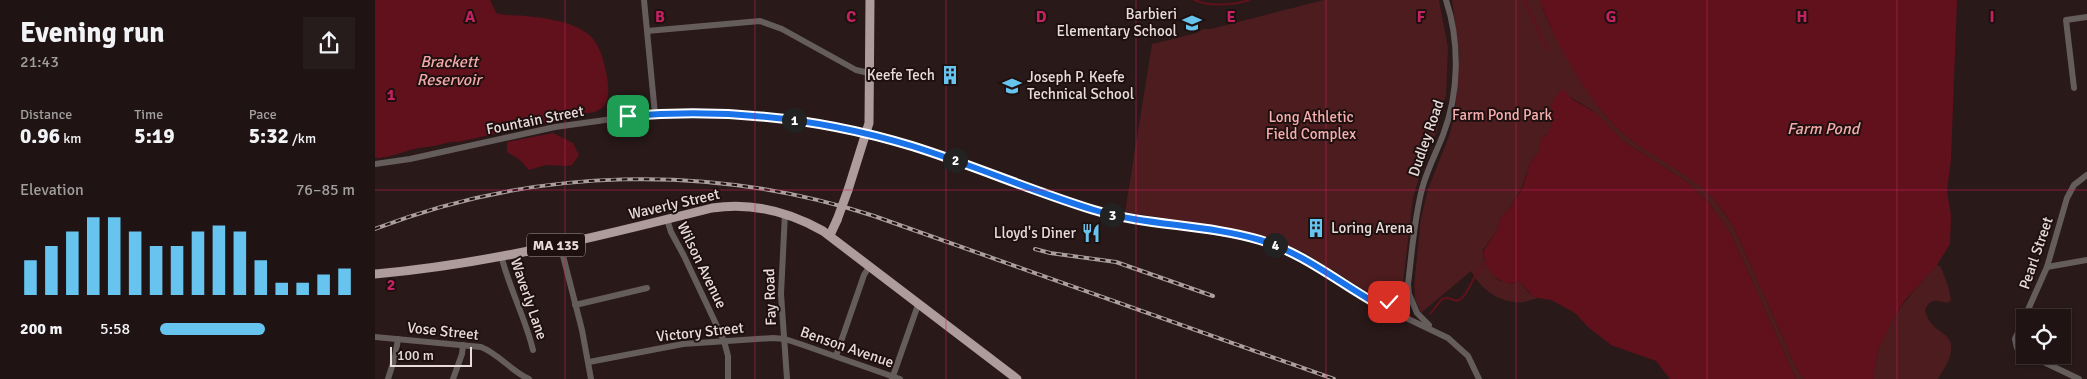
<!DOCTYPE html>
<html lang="en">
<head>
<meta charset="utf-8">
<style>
	:root { --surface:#1f1313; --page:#271c1c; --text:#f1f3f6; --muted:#a19ea0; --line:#3c3233; --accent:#66c4ef }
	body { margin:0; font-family:Signika,sans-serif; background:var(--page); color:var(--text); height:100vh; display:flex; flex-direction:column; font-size:19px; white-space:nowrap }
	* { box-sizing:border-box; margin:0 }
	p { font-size:16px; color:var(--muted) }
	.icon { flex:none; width:28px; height:28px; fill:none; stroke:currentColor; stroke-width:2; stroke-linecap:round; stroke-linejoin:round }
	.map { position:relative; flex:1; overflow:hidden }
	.drawer { display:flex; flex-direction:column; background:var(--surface); width:375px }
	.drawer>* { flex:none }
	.tools { position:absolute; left:1641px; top:309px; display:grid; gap:10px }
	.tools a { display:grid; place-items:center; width:55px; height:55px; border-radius:0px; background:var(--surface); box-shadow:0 1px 4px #0004,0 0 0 1px var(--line); font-size:25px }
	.scale { position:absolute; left:15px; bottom:12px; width:82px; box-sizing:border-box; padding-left:5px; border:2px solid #e7dcdb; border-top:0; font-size:14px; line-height:18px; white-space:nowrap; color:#e7dcdb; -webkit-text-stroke:4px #1f1010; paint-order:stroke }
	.pin { position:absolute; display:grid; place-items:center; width:42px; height:42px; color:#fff; margin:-21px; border-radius:10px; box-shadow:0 2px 8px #0006 }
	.km { position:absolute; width:25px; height:25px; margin:-12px; border-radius:50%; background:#222; color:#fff; font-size:14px; line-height:25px; text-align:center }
	.round { display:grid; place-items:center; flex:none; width:52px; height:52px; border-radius:0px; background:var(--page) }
	.overview { display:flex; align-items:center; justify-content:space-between; height:85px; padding:0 20px }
	h1 { font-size:28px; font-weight:700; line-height:38px }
	.figures { display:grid; grid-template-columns:repeat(3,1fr); gap:8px; height:85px; padding:5px 20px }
	.figures div { display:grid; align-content:center }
	.figures b { font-size:21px; font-weight:700 }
	.figures small { font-size:14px; font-weight:400 }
	.figures p { font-size:14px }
	.chart { height:140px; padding:10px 20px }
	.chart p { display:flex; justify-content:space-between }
	.chart svg { width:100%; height:90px; margin-top:5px; stroke:var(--accent); stroke-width:6 }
	ul { padding:0 20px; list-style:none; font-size:16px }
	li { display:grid; grid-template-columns:80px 60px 1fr; align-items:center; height:38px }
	li i { height:12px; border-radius:6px; background:var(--accent) }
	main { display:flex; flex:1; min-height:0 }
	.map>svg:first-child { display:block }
	.green { fill:#4d1c1e }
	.water { fill:#61111b }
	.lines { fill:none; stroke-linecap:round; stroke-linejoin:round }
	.stream { stroke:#61111b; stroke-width:2 }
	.minor { stroke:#655c5c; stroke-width:6 }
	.major { stroke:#ae9b9b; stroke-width:9 }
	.rail-casing { stroke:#ab9f9e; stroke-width:4 }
	.rail { stroke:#1f1010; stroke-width:2; stroke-dasharray:5.5; stroke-linecap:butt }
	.major-bridge { stroke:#ae9b9b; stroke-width:9 }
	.route-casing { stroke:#fff; stroke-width:10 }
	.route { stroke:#1a73e8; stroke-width:6 }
	.grid { fill:none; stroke:#c42261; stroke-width:1; stroke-opacity:0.55 }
	.labels { text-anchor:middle; stroke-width:4; stroke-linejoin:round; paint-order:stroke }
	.shield { fill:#1f1010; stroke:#ab9f9e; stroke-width:1 }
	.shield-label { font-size:14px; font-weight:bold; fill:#e7dcdb }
	.poi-label { font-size:15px; fill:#e7dcdb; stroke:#1f1010; text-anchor:end }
	.park-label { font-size:15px; fill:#f7aeae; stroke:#1f1010 }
	.street-label { font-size:15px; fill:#e7dcdb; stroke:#1f1010 }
	.water-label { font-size:16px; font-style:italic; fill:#f1a9a9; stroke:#1f1010 }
	.grid-label { font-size:16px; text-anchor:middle; font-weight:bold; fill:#c42261; stroke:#1f1010; stroke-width:4; stroke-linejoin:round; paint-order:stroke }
</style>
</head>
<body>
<main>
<section class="drawer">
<div class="overview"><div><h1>Evening run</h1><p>21:43</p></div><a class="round"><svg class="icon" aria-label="share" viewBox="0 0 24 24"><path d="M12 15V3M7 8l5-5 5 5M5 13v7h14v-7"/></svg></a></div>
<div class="figures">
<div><p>Distance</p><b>0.96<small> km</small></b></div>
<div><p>Time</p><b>5:19</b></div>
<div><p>Pace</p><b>5:32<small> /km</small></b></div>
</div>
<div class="chart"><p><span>Elevation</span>76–85 m</p>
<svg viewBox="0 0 160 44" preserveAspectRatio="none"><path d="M5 44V27M15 44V20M25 44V13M35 44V6M45 44V6M55 44V13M65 44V20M75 44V20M85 44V13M95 44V10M105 44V13M115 44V27M125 44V38M135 44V38M145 44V34M155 44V31"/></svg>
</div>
<ul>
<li><b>200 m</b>5:58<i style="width:54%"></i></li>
</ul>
</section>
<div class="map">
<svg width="1712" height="379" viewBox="0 0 1712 379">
	<rect width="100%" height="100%" fill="#291919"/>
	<g class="green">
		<path d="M949,0H1064L1073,48L1071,95L1062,131L1047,167L1038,198L1028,283C1024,296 1015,303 1002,298L930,253L896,238L859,229L750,212L777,44L822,33L828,29H836Z"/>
		<path d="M1077,0H1165C1172,25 1186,45 1199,68C1214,91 1227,116 1249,134C1267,149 1288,159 1307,171C1330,187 1347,206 1360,230L1424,374L1429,379H1421L1356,234L1334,203L1311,181L1248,141L1217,110L1185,91L1176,106L1175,118L1176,126L1174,132L1169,136L1164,150L1155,164L1147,187L1135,208L1125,219L1122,231L1108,250L1109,260L1123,280L1136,284L1144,281L1153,292L1163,298C1155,300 1147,304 1139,302C1120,300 1105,287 1096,271L1046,313L1040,299L1039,286L1046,218L1053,189L1074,136L1080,114L1084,52Z"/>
		<path d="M1562,265L1566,267C1570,278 1575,289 1576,300L1573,303C1561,301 1556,297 1550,310C1557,339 1586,328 1573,362C1570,368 1566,373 1563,379H1498C1500,369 1501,357 1504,348C1516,315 1538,291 1562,265Z"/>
	</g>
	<g class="water">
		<path d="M0,0H115L121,13C131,16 141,15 151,16C172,18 210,23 221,43C226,51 229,62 231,72C233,82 236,97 229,106C218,118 193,111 182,120L83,142C74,141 71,144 63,145C56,147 47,147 39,149C26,152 15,158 0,158Z"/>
		<path d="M1165,0H1582L1576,159L1572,191L1576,216L1575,244L1562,265L1531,299L1518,319L1503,350L1498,379H1429L1424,374L1360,230C1331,175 1292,170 1249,134C1218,109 1177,38 1165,0Z"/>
		<path d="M1188,89L1197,99L1221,113L1248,141L1311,181L1334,203L1356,234L1421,379H1295L1281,361L1236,345L1213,327L1200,313L1176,300L1163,298L1157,295L1144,281L1134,284C1120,280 1107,265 1109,250L1122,231L1125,219L1135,208L1148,187L1155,164L1164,150L1167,138L1174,132L1176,126L1175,118L1176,106L1183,93Z"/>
		<path d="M178,133L198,143L204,155L197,165L191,166L171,165L154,170L145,160L132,152V142Z"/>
	</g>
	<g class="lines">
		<g class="stream">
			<path d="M820,0C834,7 859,5 874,0"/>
			<path d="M1149,0C1159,16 1162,34 1173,50"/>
			<path d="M1055,314L1067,299L1073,298L1082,301C1095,296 1096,274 1111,263"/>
		</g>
		<g class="minor">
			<path d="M269,0L280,114"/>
			<path d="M272,31L385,21L407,29L481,70L494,73"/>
			<path d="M1699,88L1691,20L1712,17"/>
			<path d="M0,164L35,159L180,127L266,115L308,113L366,115L409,118L461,126L539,147L728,213L875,238L908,249L1002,304L1073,338L1093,356L1104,379"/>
			<path d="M410,213L406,294L412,379"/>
			<path d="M292,219L296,232L309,256L349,341L353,356V379"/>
			<path d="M185,244L207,330L216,379"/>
			<path d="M126,255C134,288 150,317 158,350"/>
			<path d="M1672,267L1712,260"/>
			<path d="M1034,294L1042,313L1054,325"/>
			<path d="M1002,304L1018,301L1027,295"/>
			<path d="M200,305L272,288"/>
			<path d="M1019,312L1032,285"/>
			<path d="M1027,316L1034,295L1033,284C1037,252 1039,220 1047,189C1052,170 1061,153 1068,135C1084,94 1085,42 1071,0"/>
			<path d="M0,337L106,347C124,354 136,371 154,379"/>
			<path d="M1650,353L1642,348L1640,339L1672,267L1692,198L1699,185L1712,175"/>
			<path d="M1654,355L1704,379"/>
			<path d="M461,356L489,275L494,267"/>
			<path d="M214,362L308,344L398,338L410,339L428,345L525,379"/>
			<path d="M13,379L20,357L23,339"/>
			<path d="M78,379L87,354L88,345"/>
			<path d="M517,379L543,305"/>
		</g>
		<g class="major">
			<path d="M473,190L494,123L495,0"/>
			<path d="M455,235L462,220"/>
			<path d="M0,274C114,264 226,236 337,208C377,202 413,211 448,231L642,379"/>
		</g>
		<g class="rail-casing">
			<g id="rail">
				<path d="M0,229C160,167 336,163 499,216L959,379"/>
				<path d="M660,249L675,253L741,262L838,296"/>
			</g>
		</g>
		<use href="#rail" class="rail"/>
		<path class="major-bridge" d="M462,220L473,190"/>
	</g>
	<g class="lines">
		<g class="route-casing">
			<path id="route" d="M253,116C349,108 445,118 537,146C598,165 657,191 719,210C772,226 831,224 885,240C928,253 963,282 1002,304L1014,302"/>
		</g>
		<use href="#route" class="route"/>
	</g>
	<path class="grid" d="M190,0V379M380,0V379M571,0V379M761,0V379M951,0V379M1141,0V379M1332,0V379M1522,0V379M0,190H1712"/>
	<defs>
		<g id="school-bare" transform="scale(1.5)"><path d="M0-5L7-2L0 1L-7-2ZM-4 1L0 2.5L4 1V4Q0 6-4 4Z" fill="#66c4ef" stroke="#1f1010" stroke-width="2.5" paint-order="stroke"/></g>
		<g id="building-bare" transform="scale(1.5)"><path d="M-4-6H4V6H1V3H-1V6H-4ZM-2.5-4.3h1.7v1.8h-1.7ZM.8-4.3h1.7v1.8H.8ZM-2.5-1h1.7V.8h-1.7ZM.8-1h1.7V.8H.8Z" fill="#66c4ef" stroke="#1f1010" stroke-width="2.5" paint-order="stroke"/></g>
		<g id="restaurant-bare" transform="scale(1.5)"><path d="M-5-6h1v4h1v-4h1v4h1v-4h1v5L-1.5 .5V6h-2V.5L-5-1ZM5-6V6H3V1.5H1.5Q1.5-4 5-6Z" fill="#66c4ef" stroke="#1f1010" stroke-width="2.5" paint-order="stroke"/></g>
	</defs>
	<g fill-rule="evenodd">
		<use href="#school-bare" x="817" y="23"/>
		<use href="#building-bare" x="575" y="75"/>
		<use href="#school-bare" x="637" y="86"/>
		<use href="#building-bare" x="941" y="228"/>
		<use href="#restaurant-bare" x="716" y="233"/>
	</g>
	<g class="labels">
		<rect class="shield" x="152" y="233.5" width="58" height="23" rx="4"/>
		<g class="shield-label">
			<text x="181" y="250">MA 135</text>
		</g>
		<g class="poi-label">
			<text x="802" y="19">Barbieri<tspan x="802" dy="17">Elementary School</tspan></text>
			<text x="560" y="80">Keefe Tech</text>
			<text x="652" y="82" text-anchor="start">Joseph P. Keefe<tspan x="652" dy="17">Technical School</tspan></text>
			<text x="956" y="233" text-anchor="start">Loring Arena</text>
			<text x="701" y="238">Lloyd's Diner</text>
		</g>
		<g class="park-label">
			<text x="1127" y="120">Farm Pond Park</text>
			<text x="936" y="122">Long Athletic<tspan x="936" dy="17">Field Complex</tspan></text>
		</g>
		<g class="street-label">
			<text transform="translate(160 120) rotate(-11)" y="5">Fountain Street</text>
			<text transform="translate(1051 138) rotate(-71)" y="5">Dudley Road</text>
			<text transform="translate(299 204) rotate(-13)" y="5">Waverly Street</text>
			<text transform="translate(1661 253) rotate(-71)" y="5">Pearl Street</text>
			<text transform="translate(327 265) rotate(64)" y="5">Wilson Avenue</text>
			<text transform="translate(395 297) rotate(-92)" y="5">Fay Road</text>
			<text transform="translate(154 299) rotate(71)" y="5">Waverly Lane</text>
			<text transform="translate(68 331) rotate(6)" y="5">Vose Street</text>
			<text transform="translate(325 332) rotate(-6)" y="5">Victory Street</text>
			<text transform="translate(472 347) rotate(19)" y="5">Benson Avenue</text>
		</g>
		<g class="water-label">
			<text x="74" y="67">Brackett<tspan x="74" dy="18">Reservoir</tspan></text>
			<text x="1448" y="134">Farm Pond</text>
		</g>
	</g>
	<g class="grid-label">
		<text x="95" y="22">A</text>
		<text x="285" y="22">B</text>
		<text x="476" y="22">C</text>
		<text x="666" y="22">D</text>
		<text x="856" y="22">E</text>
		<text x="1046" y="22">F</text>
		<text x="1236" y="22">G</text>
		<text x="1427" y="22">H</text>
		<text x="1617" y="22">I</text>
		<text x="16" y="100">1</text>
		<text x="16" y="290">2</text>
	</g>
</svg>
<div class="tools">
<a><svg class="icon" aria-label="locate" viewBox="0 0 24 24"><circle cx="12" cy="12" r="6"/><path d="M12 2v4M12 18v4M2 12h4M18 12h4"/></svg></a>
</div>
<div class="scale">100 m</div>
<div class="pin" style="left:253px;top:116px;background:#1e9e55"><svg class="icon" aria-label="arrive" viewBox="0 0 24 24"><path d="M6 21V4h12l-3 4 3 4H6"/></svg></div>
<div class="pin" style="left:1014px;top:302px;background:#d93025"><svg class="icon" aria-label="check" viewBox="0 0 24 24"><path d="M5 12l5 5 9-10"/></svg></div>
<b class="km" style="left:419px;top:120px">1</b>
<b class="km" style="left:580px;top:160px">2</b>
<b class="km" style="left:737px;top:215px">3</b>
<b class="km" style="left:900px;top:245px">4</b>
</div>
</main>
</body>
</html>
